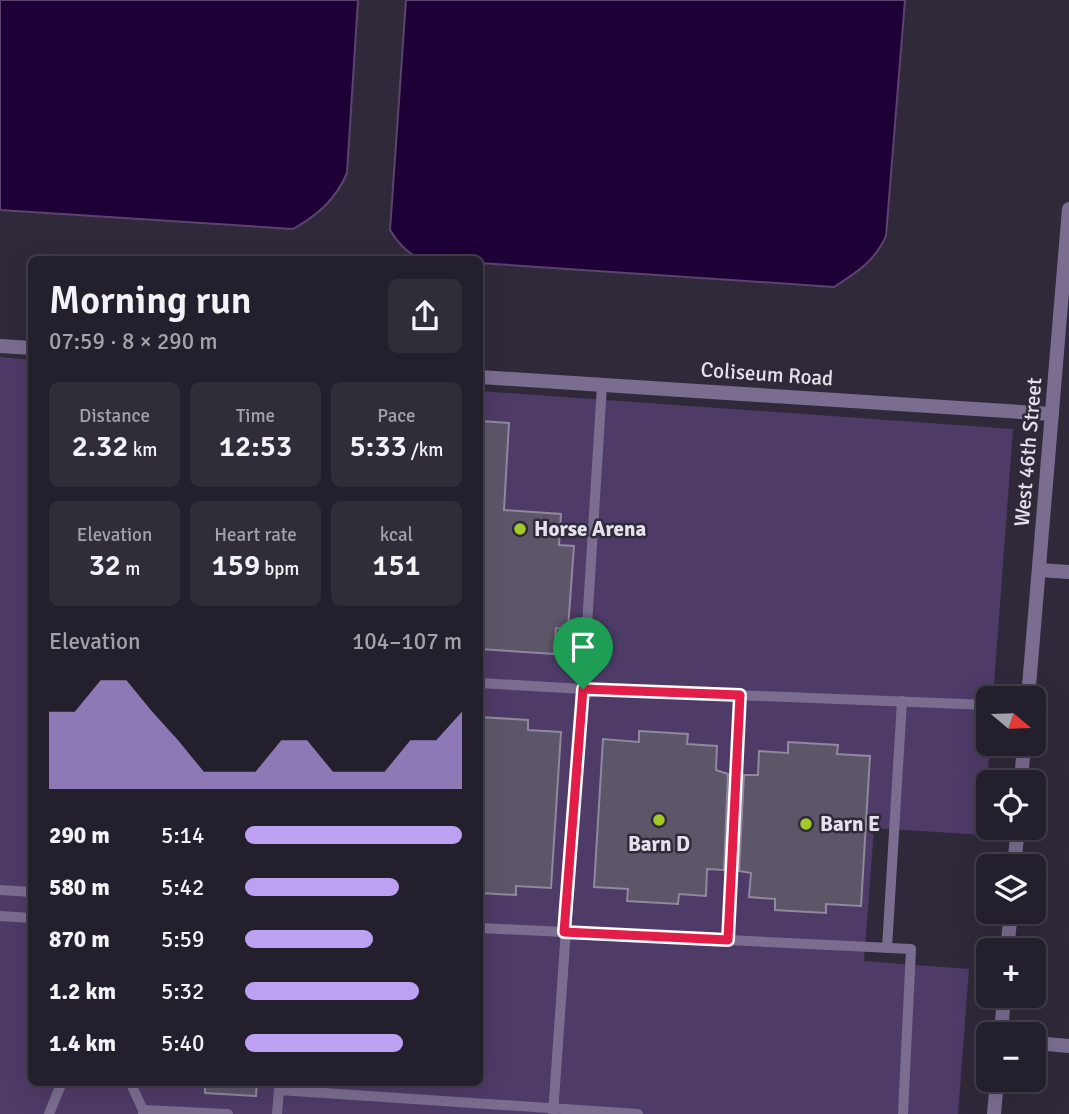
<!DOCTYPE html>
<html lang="en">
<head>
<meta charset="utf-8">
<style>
	:root { --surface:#241f2c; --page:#302c38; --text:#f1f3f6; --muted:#a3a2a9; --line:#413d48; --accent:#bca0f2 }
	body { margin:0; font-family:Signika,sans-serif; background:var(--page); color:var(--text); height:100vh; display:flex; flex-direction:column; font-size:26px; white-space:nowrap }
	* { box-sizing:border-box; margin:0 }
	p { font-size:23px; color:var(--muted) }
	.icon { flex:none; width:38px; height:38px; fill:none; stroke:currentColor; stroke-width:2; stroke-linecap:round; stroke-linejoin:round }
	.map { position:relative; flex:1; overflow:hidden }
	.details { position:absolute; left:28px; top:256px; width:455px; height:830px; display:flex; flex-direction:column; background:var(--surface); border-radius:10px; box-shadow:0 7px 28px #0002,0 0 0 2px var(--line) }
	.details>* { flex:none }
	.needle { width:46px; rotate:109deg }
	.buttons { position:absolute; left:976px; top:686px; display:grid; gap:14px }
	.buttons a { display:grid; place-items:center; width:70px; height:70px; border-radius:10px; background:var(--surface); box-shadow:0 7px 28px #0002,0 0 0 2px var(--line); font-size:35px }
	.pin { position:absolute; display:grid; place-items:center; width:60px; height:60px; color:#fff; margin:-72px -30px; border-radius:50% 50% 50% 0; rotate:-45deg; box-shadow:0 0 7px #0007 }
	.pin .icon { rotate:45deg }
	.round { display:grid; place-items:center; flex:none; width:74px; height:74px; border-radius:10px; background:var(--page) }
	.overview { display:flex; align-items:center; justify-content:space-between; height:119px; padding:0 21px }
	h1 { font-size:38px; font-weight:600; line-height:52px }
	.stats { display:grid; grid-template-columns:repeat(3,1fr); gap:10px; height:119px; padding:7px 21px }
	.stats div { display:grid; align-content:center; border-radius:10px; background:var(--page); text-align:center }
	.stats b { font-size:30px; font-weight:600 }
	.stats small { font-size:19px; font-weight:400 }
	.stats p { font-size:19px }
	.chart { height:196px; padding:14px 21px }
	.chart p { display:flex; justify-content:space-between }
	.chart svg { width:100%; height:126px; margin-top:7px; fill:var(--accent); opacity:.7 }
	ul { padding:0 21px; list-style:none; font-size:23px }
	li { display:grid; grid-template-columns:112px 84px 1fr; align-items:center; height:52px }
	li i { height:18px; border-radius:9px; background:var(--accent) }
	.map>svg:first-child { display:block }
	.green { fill:#4e3b68 }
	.water { fill:#1e0037; stroke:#5a446d; stroke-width:2 }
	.building { fill:#5d5669; stroke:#90889d; stroke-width:2 }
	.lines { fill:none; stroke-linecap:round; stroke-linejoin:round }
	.service { stroke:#7b6d90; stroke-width:10 }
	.minor { stroke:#7b6d90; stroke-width:14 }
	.route-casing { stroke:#fff; stroke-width:14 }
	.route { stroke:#e11d48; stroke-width:9 }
	.poi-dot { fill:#a2c928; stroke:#30293a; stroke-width:2.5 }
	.labels { text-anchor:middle; stroke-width:5; stroke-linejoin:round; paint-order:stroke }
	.street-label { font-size:21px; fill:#e5e1ec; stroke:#30293a }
	.poi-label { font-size:21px; font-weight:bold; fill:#e5e1ec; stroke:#30293a; text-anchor:start }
</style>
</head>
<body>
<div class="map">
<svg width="1069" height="1114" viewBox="0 0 1069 1114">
	<rect width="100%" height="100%" fill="#30293a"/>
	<path class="green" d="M0,357L32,360V1082H480V391L1013,429L993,698H989L990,744L983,835L874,828L864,961L969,969L958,1114H0Z"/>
	<g class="water">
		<path d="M0,0H358L347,173C336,199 318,215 293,229L0,210Z"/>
		<path d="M406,0H905L886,236C875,261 856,273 834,287L480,263V259C435,259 415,271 390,230Z"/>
	</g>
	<g class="building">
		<path d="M480,421L509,423L504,510L561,514L559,545L574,546L568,629L556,628L554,654L480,649Z"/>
		<path d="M480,717L528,720V730L561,732L551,888L516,886V895L480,893Z"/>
		<path d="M639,731L688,734L687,744L717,746L716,770L728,774L724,870L707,869L706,896L679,894L678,904L627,901L628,889L594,887L603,739L639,742Z"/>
		<path d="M788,742L838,745L837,754L870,756L861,906L826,904V913L775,910V899L749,897L751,873L739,871L744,775H758L759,751L788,753Z"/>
		<path d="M205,1082H257L256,1096L205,1093Z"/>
	</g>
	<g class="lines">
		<g class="service">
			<path d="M602,385L583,689L989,705"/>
			<path d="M480,683L583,689L553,1114"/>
			<path d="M0,890L32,892"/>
			<path d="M0,916L32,918"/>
			<path d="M480,928L911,949L903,1114"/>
			<path d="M728,940L740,695"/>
			<path d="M887,948L902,701"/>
			<path d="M130,1082L143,1110"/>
			<path d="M49,1114L62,1082"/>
			<path d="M143,1114V1110L228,1114"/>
			<path d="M277,1114L279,1090L638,1114"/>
		</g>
		<g class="minor">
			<path d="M0,346L32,348"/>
			<path d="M480,377L1052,414"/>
			<path d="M1039,570L1069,572"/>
			<path d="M1028,698L1069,209"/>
			<path d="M1021,782L1024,744"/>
			<path d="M1014,866L1018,828"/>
			<path d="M1007,950L1011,912"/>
			<path d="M1001,1034L1004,996"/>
			<path d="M1034,1043L1069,1046"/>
			<path d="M994,1114L997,1080"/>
		</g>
	</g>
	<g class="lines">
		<g class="route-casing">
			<path id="route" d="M583,689L740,695L728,940L564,932Z"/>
		</g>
		<use href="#route" class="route"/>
	</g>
	<g class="poi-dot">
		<circle cx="520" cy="529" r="7"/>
		<circle cx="659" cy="820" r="7"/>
		<circle cx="806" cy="824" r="7"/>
	</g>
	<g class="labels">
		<g class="street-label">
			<text transform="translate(767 374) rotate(4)" y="7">Coliseum Road</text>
			<text transform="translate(1028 452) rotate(-85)" y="7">West 46th Street</text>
		</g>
		<g class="poi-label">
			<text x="534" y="536">Horse Arena</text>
			<text x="820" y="831">Barn E</text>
			<text x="659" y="851" text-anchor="middle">Barn D</text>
		</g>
	</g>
</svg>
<div class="buttons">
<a><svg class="needle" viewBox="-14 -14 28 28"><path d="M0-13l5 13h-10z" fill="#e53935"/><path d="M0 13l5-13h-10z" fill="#a3a2a9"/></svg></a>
<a><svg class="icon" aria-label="locate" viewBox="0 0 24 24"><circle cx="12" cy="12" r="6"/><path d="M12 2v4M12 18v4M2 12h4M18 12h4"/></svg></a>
<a><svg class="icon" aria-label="layers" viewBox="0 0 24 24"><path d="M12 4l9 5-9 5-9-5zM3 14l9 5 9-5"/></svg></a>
<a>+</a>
<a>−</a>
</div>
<div class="pin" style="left:583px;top:689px;background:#1e9e55"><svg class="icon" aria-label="arrive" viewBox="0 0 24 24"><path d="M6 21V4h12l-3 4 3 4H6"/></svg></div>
<section class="details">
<div class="overview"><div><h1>Morning run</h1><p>07:59 · 8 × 290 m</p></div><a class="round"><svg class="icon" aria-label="share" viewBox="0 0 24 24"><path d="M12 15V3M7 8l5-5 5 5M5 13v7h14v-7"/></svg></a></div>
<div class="stats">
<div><p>Distance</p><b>2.32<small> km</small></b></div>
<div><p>Time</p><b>12:53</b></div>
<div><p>Pace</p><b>5:33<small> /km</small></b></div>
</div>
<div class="stats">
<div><p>Elevation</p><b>32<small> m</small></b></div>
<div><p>Heart rate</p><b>159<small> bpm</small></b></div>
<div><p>kcal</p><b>151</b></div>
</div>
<div class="chart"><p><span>Elevation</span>104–107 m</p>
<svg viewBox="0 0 160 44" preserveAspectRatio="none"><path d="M0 44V17L10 17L20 6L30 6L40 17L50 27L60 38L70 38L80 38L90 27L100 27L110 38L120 38L130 38L140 27L150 27L160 17V44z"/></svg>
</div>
<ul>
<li><b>290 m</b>5:14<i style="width:100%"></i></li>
<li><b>580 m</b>5:42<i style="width:71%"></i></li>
<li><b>870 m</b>5:59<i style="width:59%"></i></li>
<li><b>1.2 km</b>5:32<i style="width:80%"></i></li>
<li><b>1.4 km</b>5:40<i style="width:73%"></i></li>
</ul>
</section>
</div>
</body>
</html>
